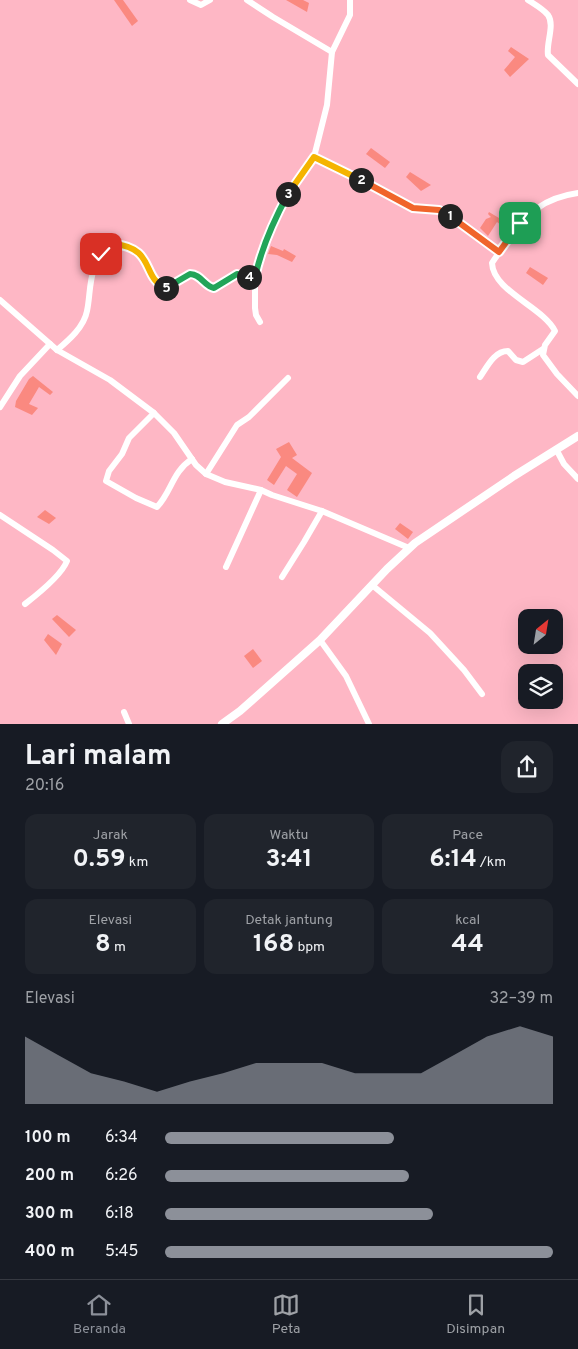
<!DOCTYPE html>
<html lang="id">
<head>
<meta charset="utf-8">
<style>
	:root { --surface:#171b24; --page:#20242c; --text:#f1f3f6; --muted:#9ea1a6; --line:#363941; --accent:#8c9099 }
	body { margin:0; font-family:Overpass,sans-serif; background:var(--page); color:var(--text); height:100vh; display:flex; flex-direction:column; font-size:19px; white-space:nowrap }
	* { box-sizing:border-box; margin:0 }
	p { font-size:16px; color:var(--muted) }
	.icon { flex:none; width:28px; height:28px; fill:none; stroke:currentColor; stroke-width:2; stroke-linecap:round; stroke-linejoin:round }
	.map { position:relative; height:724px; overflow:hidden }
	.side { display:flex; flex-direction:column; background:var(--surface); flex:1 }
	.side>* { flex:none }
	.needle { width:32px; rotate:30deg }
	.fabs { position:absolute; left:518px; top:609px; display:grid; gap:10px }
	.fabs a { display:grid; place-items:center; width:45px; height:45px; border-radius:10px; background:var(--surface); box-shadow:0 5px 20px #0002; font-size:25px }
	.pin { position:absolute; display:grid; place-items:center; width:42px; height:42px; color:#fff; margin:-21px; border-radius:10px; box-shadow:0 2px 8px #0006 }
	.km { position:absolute; width:25px; height:25px; margin:-12px; border-radius:50%; background:#222; color:#fff; font-size:14px; line-height:25px; text-align:center }
	.round { display:grid; place-items:center; flex:none; width:52px; height:52px; border-radius:15px; background:var(--page) }
	.summary { display:flex; align-items:center; justify-content:space-between; height:85px; padding:0 25px }
	h1 { font-size:28px; font-weight:700; line-height:38px }
	.figures { display:grid; grid-template-columns:repeat(3,1fr); gap:8px; height:85px; padding:5px 25px }
	.figures div { display:grid; align-content:center; border-radius:12px; background:var(--page); text-align:center }
	.figures b { font-size:25px; font-weight:700 }
	.figures small { font-size:14px; font-weight:400 }
	.figures p { font-size:14px }
	.chart { height:140px; padding:10px 25px }
	.chart p { display:flex; justify-content:space-between }
	.chart svg { width:100%; height:90px; margin-top:5px; fill:var(--accent); opacity:.7 }
	ul { padding:0 25px; list-style:none; font-size:16px }
	li { display:grid; grid-template-columns:80px 60px 1fr; align-items:center; height:38px }
	li i { height:12px; border-radius:6px; background:var(--accent) }
	.tab-bar { display:flex; justify-content:space-around; align-items:center; height:70px; border-top:1px solid var(--line); background:var(--surface); font-size:14px; color:var(--muted) }
	.tab-bar a { display:grid; justify-items:center; gap:2px }
	.tab-bar .on { color:var(--accent) }
	.map>svg:first-child { display:block }
	.building { fill:#fa8980 }
	.lines { fill:none; stroke-linecap:round; stroke-linejoin:round }
	.minor { stroke:#fff; stroke-width:6 }
	.tertiary { stroke:#fff; stroke-width:8 }
	.split-1-casing { stroke:#fff; stroke-width:10 }
	.split-2-casing { stroke:#fff; stroke-width:10 }
	.split-3-casing { stroke:#fff; stroke-width:10 }
	.split-4-casing { stroke:#fff; stroke-width:10 }
	.split-5-casing { stroke:#fff; stroke-width:10 }
	.split-6-casing { stroke:#fff; stroke-width:10 }
	.split-1 { stroke:#f0652b; stroke-width:6 }
	.split-2 { stroke:#f0652b; stroke-width:6 }
	.split-3 { stroke:#f5b400; stroke-width:6 }
	.split-4 { stroke:#22a559; stroke-width:6 }
	.split-5 { stroke:#22a559; stroke-width:6 }
	.split-6 { stroke:#f5b400; stroke-width:6 }
</style>
</head>
<body>
<div class="map">
<svg width="578" height="724" viewBox="0 0 578 724">
	<rect width="100%" height="100%" fill="#feb7c5"/>
	<g class="building">
		<path d="M114,0H123L138,21L132,26Z"/>
		<path d="M286,0H303L309,3L307,12Z"/>
		<path d="M511,47L529,59L510,77L504,70L515,57L508,51Z"/>
		<path d="M371,148L390,162L385,168L366,154Z"/>
		<path d="M410,172L431,185L421,191L406,177Z"/>
		<path d="M489,212L504,221L501,225L497,222L488,236L480,228L486,219L491,217L488,214Z"/>
		<path d="M271,246L283,251L284,249L296,256L292,262L277,255L268,254Z"/>
		<path d="M530,267L548,278L543,285L526,273Z"/>
		<path d="M33,376L53,392L50,395L39,387L29,404L38,408L32,415L15,407L16,401L29,379Z"/>
		<path d="M289,442L297,455L292,458L312,473L297,497L287,490L297,474L286,466L274,485L267,480L281,457L276,449Z"/>
		<path d="M45,510L56,518L49,524L37,517Z"/>
		<path d="M400,523L413,532L408,539L395,529Z"/>
		<path d="M57,615L76,630L69,637L52,619Z"/>
		<path d="M48,634L62,644L56,655L44,640Z"/>
		<path d="M253,649L262,661L253,668L244,656Z"/>
	</g>
	<g class="lines">
		<g class="minor">
			<path d="M190,0L201,5L210,0"/>
			<path d="M247,0L273,17L332,52"/>
			<path d="M528,0C534,4 543,9 548,15C555,25 546,43 548,55L578,84"/>
			<path d="M314,157L363,180L413,208H430L447,214L499,252"/>
			<path d="M578,193C543,198 528,213 508,240C503,248 497,255 492,263C493,291 543,307 555,331L545,345L543,355L557,374L578,396"/>
			<path d="M0,300L57,350L110,380L154,413L174,433L196,465L206,474L225,482L261,490L272,495L322,511L409,548"/>
			<path d="M260,322L256,315L255,308V280L258,265L276,218L288,194L314,157L327,105L332,52L350,15V0"/>
			<path d="M57,350C69,340 84,327 87,311C90,297 89,283 94,269C98,257 105,243 119,244C152,247 145,283 168,288L190,274C201,274 204,286 214,289L237,274L255,278"/>
			<path d="M480,377C487,367 494,351 508,351L516,360L523,362L543,349"/>
			<path d="M0,407L20,376L50,344"/>
			<path d="M154,413L129,438L122,454L109,471L106,481L136,498L157,507C172,491 172,472 192,459"/>
			<path d="M556,449L564,464L578,479"/>
			<path d="M206,474L237,425L249,417L288,378"/>
			<path d="M0,515L53,550L67,561C61,576 38,594 25,604"/>
			<path d="M226,567L261,490"/>
			<path d="M282,577L304,542L322,511"/>
			<path d="M372,585L430,633L464,670L482,694"/>
			<path d="M320,640L346,676L369,724"/>
			<path d="M124,712L129,724"/>
		</g>
		<path class="tertiary" d="M222,724L240,711L320,640L387,569L415,543L514,476L578,436"/>
	</g>
	<g class="lines">
		<g class="split-1-casing">
			<path id="split-1" d="M450,216L499,252L520,223"/>
		</g>
		<g class="split-2-casing">
			<path id="split-2" d="M361,180L413,208L439,210L450,216"/>
		</g>
		<g class="split-3-casing">
			<path id="split-3" d="M288,194L314,157L361,180"/>
		</g>
		<g class="split-4-casing">
			<path id="split-4" d="M249,277L255,278C261,248 274,220 288,194"/>
		</g>
		<g class="split-5-casing">
			<path id="split-5" d="M166,288L190,274C201,274 204,286 214,288L237,274L249,277"/>
		</g>
		<g class="split-6-casing">
			<path id="split-6" d="M101,254L114,244C156,248 141,278 166,288"/>
		</g>
		<use href="#split-1" class="split-1"/>
		<use href="#split-2" class="split-2"/>
		<use href="#split-3" class="split-3"/>
		<use href="#split-4" class="split-4"/>
		<use href="#split-5" class="split-5"/>
		<use href="#split-6" class="split-6"/>
	</g>
</svg>
<div class="fabs">
<a><svg class="needle" viewBox="-14 -14 28 28"><path d="M0-13l5 13h-10z" fill="#e53935"/><path d="M0 13l5-13h-10z" fill="#9ea1a6"/></svg></a>
<a><svg class="icon" aria-label="layers" viewBox="0 0 24 24"><path d="M12 4l9 5-9 5-9-5zM3 14l9 5 9-5"/></svg></a>
</div>
<div class="pin" style="left:520px;top:223px;background:#1e9e55"><svg class="icon" aria-label="arrive" viewBox="0 0 24 24"><path d="M6 21V4h12l-3 4 3 4H6"/></svg></div>
<div class="pin" style="left:101px;top:254px;background:#d93025"><svg class="icon" aria-label="check" viewBox="0 0 24 24"><path d="M5 12l5 5 9-10"/></svg></div>
<b class="km" style="left:450px;top:216px">1</b>
<b class="km" style="left:361px;top:180px">2</b>
<b class="km" style="left:288px;top:194px">3</b>
<b class="km" style="left:249px;top:277px">4</b>
<b class="km" style="left:166px;top:288px">5</b>
</div>
<section class="side">
<div class="summary"><div><h1>Lari malam</h1><p>20:16</p></div><a class="round"><svg class="icon" aria-label="share" viewBox="0 0 24 24"><path d="M12 15V3M7 8l5-5 5 5M5 13v7h14v-7"/></svg></a></div>
<div class="figures">
<div><p>Jarak</p><b>0.59<small> km</small></b></div>
<div><p>Waktu</p><b>3:41</b></div>
<div><p>Pace</p><b>6:14<small> /km</small></b></div>
</div>
<div class="figures">
<div><p>Elevasi</p><b>8<small> m</small></b></div>
<div><p>Detak jantung</p><b>168<small> bpm</small></b></div>
<div><p>kcal</p><b>44</b></div>
</div>
<div class="chart"><p><span>Elevasi</span>32–39 m</p>
<svg viewBox="0 0 160 44" preserveAspectRatio="none"><path d="M0 44V11L10 20L20 29L30 33L40 38L50 33L60 29L70 24L80 24L90 24L100 29L110 29L120 29L130 20L140 11L150 6L160 11V44z"/></svg>
</div>
<ul>
<li><b>100 m</b>6:34<i style="width:59%"></i></li>
<li><b>200 m</b>6:26<i style="width:63%"></i></li>
<li><b>300 m</b>6:18<i style="width:69%"></i></li>
<li><b>400 m</b>5:45<i style="width:100%"></i></li>
</ul>
</section>
<nav class="tab-bar">
<a class="on"><svg class="icon" aria-label="home" viewBox="0 0 24 24"><path d="M3 11l9-7 9 7M6 9v11h12V9"/></svg>Beranda</a>
<a><svg class="icon" aria-label="map" viewBox="0 0 24 24"><path d="M3 6l6-2 6 2 6-2v14l-6 2-6-2-6 2zM9 4v14M15 6v14"/></svg>Peta</a>
<a><svg class="icon" aria-label="saved" viewBox="0 0 24 24"><path d="M7 4h10v16l-5-4-5 4z"/></svg>Disimpan</a>
</nav>
</body>
</html>
